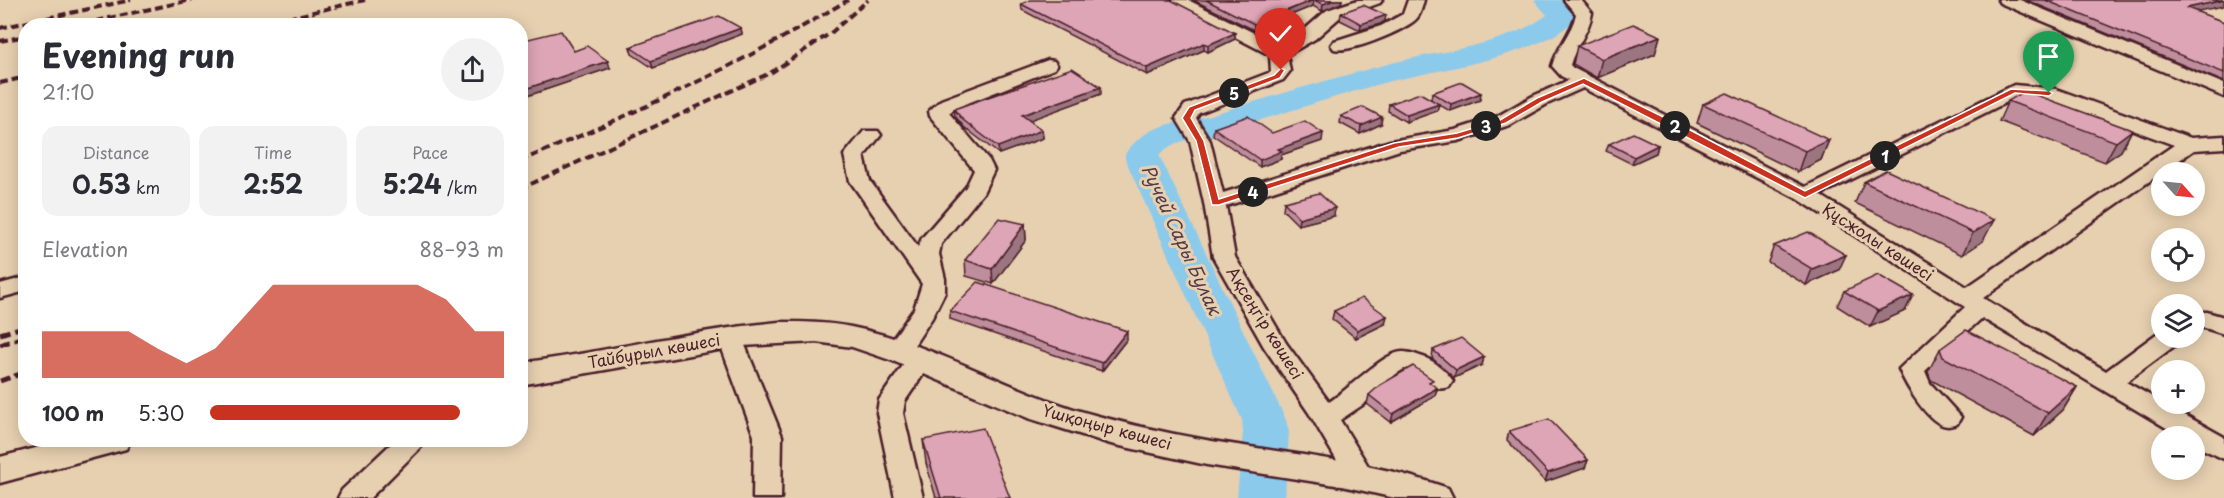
<!DOCTYPE html>
<html lang="en">
<head>
<meta charset="utf-8">
<style>
	:root { --surface:#fff; --page:#f2f2f3; --text:#2b2b33; --muted:#7c7c81; --accent:#c8321e }
	body { margin:0; font-family:"Playpen Sans",sans-serif; background:var(--page); color:var(--text); height:100vh; display:flex; flex-direction:column; font-size:22px; white-space:nowrap }
	* { box-sizing:border-box; margin:0 }
	p { font-size:20px; color:var(--muted) }
	.icon { flex:none; width:33px; height:33px; fill:none; stroke:currentColor; stroke-width:2; stroke-linecap:round; stroke-linejoin:round }
	.map { position:relative; flex:1; overflow:hidden }
	.drawer { position:absolute; left:18px; top:18px; width:510px; height:429px; display:flex; flex-direction:column; background:var(--surface); border-radius:24px; box-shadow:0 3px 15px #0003 }
	.drawer>* { flex:none }
	.needle { width:39px; rotate:117deg }
	.buttons { position:absolute; left:2151px; top:162px; display:grid; gap:12px }
	.buttons a { display:grid; place-items:center; width:54px; height:54px; border-radius:50%; background:var(--surface); box-shadow:0 3px 15px #0003; font-size:30px }
	.pin { position:absolute; display:grid; place-items:center; width:51px; height:51px; color:#fff; margin:-62px -26px; border-radius:50% 50% 50% 0; rotate:-45deg; box-shadow:0 0 6px #0007 }
	.pin .icon { rotate:45deg }
	.km { position:absolute; width:30px; height:30px; margin:-15px; border-radius:50%; background:#222; color:#fff; font-size:16px; line-height:30px; text-align:center }
	.round { display:grid; place-items:center; flex:none; width:63px; height:63px; border-radius:32px; background:var(--page) }
	.summary { display:flex; align-items:center; justify-content:space-between; height:102px; padding:0 24px }
	h1 { font-size:33px; font-weight:700; line-height:45px }
	.metrics { display:grid; grid-template-columns:repeat(3,1fr); gap:9px; height:102px; padding:6px 24px }
	.metrics div { display:grid; align-content:center; border-radius:15px; background:var(--page); text-align:center }
	.metrics b { font-size:26px; font-weight:700 }
	.metrics small { font-size:16px; font-weight:400 }
	.metrics p { font-size:16px }
	.chart { height:168px; padding:12px 24px }
	.chart p { display:flex; justify-content:space-between }
	.chart svg { width:100%; height:108px; margin-top:6px; fill:var(--accent); opacity:.7 }
	ul { padding:0 24px; list-style:none; font-size:20px }
	li { display:grid; grid-template-columns:96px 72px 1fr; align-items:center; height:45px }
	li i { height:15px; border-radius:8px; background:var(--accent) }
	.map>svg:first-child { display:block }
	.lines { fill:none; stroke-linecap:round; stroke-linejoin:round }
	.river { fill:#8ccaec; fill-rule:evenodd }
	.minor-casing { stroke:#4a1f2b; stroke-width:5 }
	.major-casing { stroke:#4a1f2b; stroke-width:5 }
	.minor { fill:#e7d0b0; fill-rule:evenodd }
	.major { fill:#e7d0b0; fill-rule:evenodd }
	.rail-far1 { stroke:#4a1f2b; stroke-width:4; stroke-dasharray:8 4; stroke-linecap:butt }
	.rail { stroke:#4a1f2b; stroke-width:5; stroke-dasharray:10 5; stroke-linecap:butt }
	.wall { fill:#be8e9c; stroke:#4a1f2b; stroke-width:1.5 }
	.shaded-wall { fill:#9b747f; stroke:#4a1f2b; stroke-width:1.5 }
	.building { fill:#dda5b5; stroke:#4a1f2b; stroke-width:1.5 }
	.route { fill:#c8321e; stroke:#fff; stroke-width:1.5 }
	.labels { text-anchor:middle; stroke-width:6; stroke-linejoin:round; paint-order:stroke }
	.street-label { font-size:16px; fill:#4a1f2b; stroke:#e7d0b0 }
	.water-label { font-size:18px; font-style:italic; fill:#543948; stroke:#e7d0b0 }
</style>
</head>
<body>
<div class="map">
<svg width="2224" height="498" viewBox="0 0 2224 498">
	<rect width="100%" height="100%" fill="#e7d0b0"/>
	<filter id="ink" filterUnits="userSpaceOnUse"><feTurbulence type="fractalNoise" baseFrequency=".0167" numOctaves="2"/><feDisplacementMap in="SourceGraphic" scale="12" xChannelSelector="R" yChannelSelector="G"/><feConvolveMatrix kernelMatrix="1 2 1 2 8 2 1 2 1" color-interpolation-filters="sRGB"/></filter>
	<g filter="url(#ink)">
		<g class="lines">
			<path class="river" d="M1534,0H1565L1574,10L1576,17C1550,55 1429,71 1383,83C1327,99 1271,117 1215,134C1194,139 1175,139 1159,155L1286,420L1289,432L1285,498H1237L1243,432L1242,420L1125,159V154C1149,120 1178,125 1213,114C1271,97 1329,79 1388,64C1440,50 1503,47 1547,15Z"/>
			<g class="minor-casing">
				<g id="minor">
					<path d="M1167,0H1188L1278,45L1303,31L1327,10L1358,0H1382L1380,3L1339,18L1315,39L1287,55L1290,71L1283,80L1199,113L1196,118L1210,141L1223,193L1390,141L1455,130L1496,117L1533,96L1569,80L1561,76L1552,66C1557,47 1572,33 1576,14L1564,0H1581L1592,13C1589,33 1575,46 1570,65L1573,68L1805,187L2014,85L2056,89L2191,138L2224,136V148L2194,150L1983,298L2106,371L2159,332H2162V338H2180L2177,344L2126,382L2224,437V459L2194,445V436H2180L1982,318L1925,371L1930,383L1961,417L1957,424C1954,425 1951,426 1948,426C1929,426 1905,384 1899,369L1965,307L1798,199L1583,88L1547,104L1510,125L1458,141L1400,150L1226,206L1235,257L1286,343L1329,402C1347,391 1384,352 1402,352C1407,352 1415,354 1420,356C1432,359 1446,370 1453,381L1449,387C1426,394 1424,373 1404,369L1396,374L1364,404L1340,420L1373,474L1369,481L1359,484L1349,481L1309,413L1264,347L1213,257L1204,203L1190,141L1176,118L1185,105L1271,72L1270,55L1169,3ZM2017,97L2046,98L2174,145L1967,287L1820,195Z"/>
					<path d="M1408,0H1424C1422,7 1420,17 1414,21C1400,32 1350,53 1334,49L1331,45L1334,41L1381,26L1403,14Z"/>
					<path d="M1998,0H2020L2224,84V97L2000,3Z"/>
					<path d="M1048,60L1054,61L1057,65L1054,69L955,108L949,113L989,160L994,170L983,193L941,244L939,254L945,279V292L932,318L907,356L898,358L889,356L885,350L914,309L922,284L850,181L844,155L864,131H878L881,135L864,156L870,181L918,247L922,238L966,187L974,170L930,116L929,111L941,100Z"/>
					<path d="M26,277V291L0,298V284Z"/>
					<path d="M2194,312H2207L2224,317V334L2205,328H2194Z"/>
					<path d="M730,330L739,332L742,338L782,436L781,498H753L754,436L718,338L721,332Z"/>
					<path d="M920,352L929,354L933,360L905,401L903,413L923,498H895L877,413L879,400L911,354Z"/>
					<path d="M395,440H425L421,447L370,498H338L342,490Z"/>
				</g>
			</g>
			<g class="major-casing">
				<g id="major">
					<path d="M779,322C803,322 827,322 851,327C937,344 1013,394 1098,416C1146,429 1195,439 1244,446C1314,457 1381,464 1448,488L1453,498H1395L1342,486L1207,465L1111,444L1028,418L893,361L852,347L816,342L741,346L520,385V363C607,352 692,330 779,322Z"/>
					<path d="M68,440H131L126,449L0,483V457Z"/>
				</g>
			</g>
			<use href="#minor" class="minor"/>
			<use href="#major" class="major"/>
			<g class="rail-far1">
				<path d="M73,26L191,0"/>
				<path d="M253,26L365,0"/>
				<path d="M0,28L131,0"/>
				<path d="M0,41L26,36"/>
				<path d="M0,83L26,77"/>
				<path d="M520,161C633,115 743,63 848,0"/>
				<path d="M520,189L772,72L832,32L868,0"/>
			</g>
			<g class="rail">
				<path d="M0,334L26,326"/>
				<path d="M0,345L26,336"/>
				<path d="M0,381L26,372"/>
			</g>
		</g>
		<g class="wall">
			<path d="M1193,0H1342L1341,3L1322,11L1313,6L1254,30Z"/>
			<path d="M2026,0H2224L2197,12L2224,22V82Z"/>
			<path d="M1021,4L1235,33V39L1208,52L1204,50L1147,75L1022,10Z"/>
			<path d="M1341,13L1385,21L1380,24L1360,30L1340,20Z"/>
			<path d="M741,28L742,34L653,68L632,54L630,47Z"/>
			<path d="M1660,36L1655,54L1597,78L1573,64L1577,46Z"/>
			<path d="M520,41L574,51L610,68L527,96L520,91Z"/>
			<path d="M1432,93L1480,100L1450,111L1438,104L1437,111L1406,122L1388,111L1389,104L1431,99Z"/>
			<path d="M1101,94L1028,120L1042,130L1043,138L999,154L964,127L955,116L954,109Z"/>
			<path d="M2008,101L2132,130L2121,151L2105,162L1999,121Z"/>
			<path d="M1703,104L1829,140L1821,160L1798,172L1697,123Z"/>
			<path d="M1341,116L1381,124L1360,134L1340,123Z"/>
			<path d="M1214,128L1272,133L1322,141L1281,155V159L1260,167L1213,135Z"/>
			<path d="M1609,144L1658,145L1656,153L1632,164L1606,151Z"/>
			<path d="M1886,170L1983,241L1962,255L1855,203L1864,182Z"/>
			<path d="M1284,202L1334,216L1298,225L1283,210Z"/>
			<path d="M1025,224L1026,240L993,284L966,276L965,260Z"/>
			<path d="M1774,246L1839,270L1806,285L1768,262Z"/>
			<path d="M1844,291L1913,295L1905,311L1870,327L1837,306Z"/>
			<path d="M950,311L1127,339L1102,371L950,319Z"/>
			<path d="M1334,311L1385,324L1356,338L1332,319Z"/>
			<path d="M1940,349L2077,387L2063,410L2034,436L1931,380L1928,372Z"/>
			<path d="M1433,350L1484,357L1482,365L1454,378L1432,358Z"/>
			<path d="M1432,385L1437,388L1435,396L1391,422L1367,404L1369,395Z"/>
			<path d="M1509,431L1588,460L1585,468L1545,482L1507,440Z"/>
			<path d="M923,440L1010,498H936L926,463Z"/>
		</g>
		<g class="shaded-wall">
			<path d="M1314,0L1313,6L1254,30V24Z"/>
			<path d="M1334,0H1342L1341,3L1322,11L1323,4Z"/>
			<path d="M2224,0V6L2183,14L2187,8Z"/>
			<path d="M1386,15L1385,21L1380,24L1360,30L1361,24Z"/>
			<path d="M741,28L742,34L653,68L651,61Z"/>
			<path d="M1235,33V39L1208,52V45Z"/>
			<path d="M1660,36L1655,54L1597,78L1602,59Z"/>
			<path d="M1204,43V50L1147,75V68Z"/>
			<path d="M608,61L610,68L527,96L525,89Z"/>
			<path d="M1101,87V94L1022,123V115Z"/>
			<path d="M1481,93L1480,100L1450,111L1451,104Z"/>
			<path d="M1439,104L1437,111L1406,122L1407,115Z"/>
			<path d="M1382,117L1381,124L1360,134L1361,126Z"/>
			<path d="M1042,130L1043,138L999,154L998,147Z"/>
			<path d="M2132,130L2121,151L2105,162L2116,142Z"/>
			<path d="M1323,133L1322,141L1281,155V159L1260,167V160L1278,149Z"/>
			<path d="M1829,140L1821,160L1798,172L1805,151Z"/>
			<path d="M1658,145L1656,153L1632,164L1634,157Z"/>
			<path d="M1335,208L1334,216L1298,225L1299,218Z"/>
			<path d="M1994,220L1983,241L1962,255L1973,233Z"/>
			<path d="M1025,224L1026,240L993,284L992,269Z"/>
			<path d="M1846,255L1839,270L1806,285L1812,269Z"/>
			<path d="M1913,295L1905,311L1870,327L1878,311Z"/>
			<path d="M1387,316L1385,324L1356,338L1357,330Z"/>
			<path d="M1127,331V339L1102,371V363Z"/>
			<path d="M1484,357L1482,365L1454,378L1456,370Z"/>
			<path d="M2077,387L2063,410L2034,436L2048,413Z"/>
			<path d="M1437,388L1435,396L1391,422L1393,414Z"/>
			<path d="M1588,460L1585,468L1545,482L1548,473Z"/>
		</g>
		<g class="building">
			<path d="M1031,0H1171L1235,33L1208,45L1204,43L1147,68L1021,4Z"/>
			<path d="M1206,0H1313L1254,24Z"/>
			<path d="M1314,0H1334L1323,4Z"/>
			<path d="M2045,0H2224L2187,8L2224,22V73Z"/>
			<path d="M1363,5L1386,15L1381,17L1361,24L1341,13Z"/>
			<path d="M719,16L741,28L651,61L630,47Z"/>
			<path d="M1633,24L1660,36L1602,59L1577,46Z"/>
			<path d="M561,31L574,51L587,46L608,61L525,89L520,86V41Z"/>
			<path d="M1072,68L1101,87L1022,115L1042,130L998,147L963,120L954,109Z"/>
			<path d="M1462,82L1481,93L1451,104L1432,93Z"/>
			<path d="M2025,91L2132,130L2116,142L2008,101Z"/>
			<path d="M1420,93L1439,104L1407,115L1389,104Z"/>
			<path d="M1727,93L1829,140L1805,151L1703,104Z"/>
			<path d="M1363,107L1382,117L1361,126L1341,116Z"/>
			<path d="M1248,116L1272,133L1305,121L1323,133L1278,149L1282,151L1260,160L1214,128Z"/>
			<path d="M1633,133L1658,145L1634,157L1609,144Z"/>
			<path d="M1886,170L1994,220L1973,233L1864,182Z"/>
			<path d="M1319,193L1335,208L1299,218L1284,202Z"/>
			<path d="M999,218L1025,224L992,269L965,260Z"/>
			<path d="M1808,232L1846,255L1812,269L1774,246Z"/>
			<path d="M1878,275L1913,295L1878,311L1844,291Z"/>
			<path d="M978,282L1127,331L1102,363L950,311Z"/>
			<path d="M1362,298L1387,316L1357,330L1334,311Z"/>
			<path d="M1966,330L2077,387L2048,413L1943,357L1940,349Z"/>
			<path d="M1461,338L1484,357L1456,370L1433,350Z"/>
			<path d="M1413,366L1433,380L1429,382L1437,388L1393,414L1369,395L1380,385Z"/>
			<path d="M1549,419L1588,460L1548,473L1509,431Z"/>
			<path d="M983,428L1010,498H941L923,440Z"/>
		</g>
	</g>
	<path class="route" d="M1281,68L1285,70L1280,78L1195,110L1191,118L1204,141L1219,199L1394,143L1457,133L1500,120L1537,98L1584,78L1694,132L1805,191L2011,89L2049,91L2053,93L2049,96L2015,93L1805,198L1583,84L1542,102L1506,123L1458,138L1399,147L1219,205H1212L1196,141L1182,118L1189,107L1274,75Z"/>
	<g class="labels">
		<g class="street-label">
			<text transform="translate(1878 242) rotate(33)" y="6">Құсжолы көшесі</text>
			<text transform="translate(1265 323) rotate(58)" y="6">Ақсеңгір көшесі</text>
			<text transform="translate(654 351) rotate(-10)" y="6">Тайбурыл көшесі</text>
			<text transform="translate(1107 427) rotate(15)" y="6">Үшқоңыр көшесі</text>
		</g>
		<g class="water-label">
			<text transform="translate(1181 240) rotate(65)" y="6">Ручей Сары Булак</text>
		</g>
	</g>
</svg>
<div class="buttons">
<a><svg class="needle" viewBox="-14 -14 28 28"><path d="M0-13l5 13h-10z" fill="#e53935"/><path d="M0 13l5-13h-10z" fill="#7c7c81"/></svg></a>
<a><svg class="icon" aria-label="locate" viewBox="0 0 24 24"><circle cx="12" cy="12" r="6"/><path d="M12 2v4M12 18v4M2 12h4M18 12h4"/></svg></a>
<a><svg class="icon" aria-label="layers" viewBox="0 0 24 24"><path d="M12 4l9 5-9 5-9-5zM3 14l9 5 9-5"/></svg></a>
<a>+</a>
<a>−</a>
</div>
<div class="pin" style="left:2049px;top:93px;background:#1e9e55"><svg class="icon" aria-label="arrive" viewBox="0 0 24 24"><path d="M6 21V4h12l-3 4 3 4H6"/></svg></div>
<div class="pin" style="left:1281px;top:70px;background:#d93025"><svg class="icon" aria-label="check" viewBox="0 0 24 24"><path d="M5 12l5 5 9-10"/></svg></div>
<b class="km" style="left:1885px;top:156px">1</b>
<b class="km" style="left:1675px;top:126px">2</b>
<b class="km" style="left:1486px;top:126px">3</b>
<b class="km" style="left:1253px;top:192px">4</b>
<b class="km" style="left:1234px;top:93px">5</b>
<section class="drawer">
<div class="summary"><div><h1>Evening run</h1><p>21:10</p></div><a class="round"><svg class="icon" aria-label="share" viewBox="0 0 24 24"><path d="M12 15V3M7 8l5-5 5 5M5 13v7h14v-7"/></svg></a></div>
<div class="metrics">
<div><p>Distance</p><b>0.53<small> km</small></b></div>
<div><p>Time</p><b>2:52</b></div>
<div><p>Pace</p><b>5:24<small> /km</small></b></div>
</div>
<div class="chart"><p><span>Elevation</span>88–93 m</p>
<svg viewBox="0 0 160 44" preserveAspectRatio="none"><path d="M0 44V25L10 25L20 25L30 25L40 32L50 38L60 32L70 19L80 6L90 6L100 6L110 6L120 6L130 6L140 12L150 25L160 25V44z"/></svg>
</div>
<ul>
<li><b>100 m</b>5:30<i style="width:85%"></i></li>
</ul>
</section>
</div>
</body>
</html>
